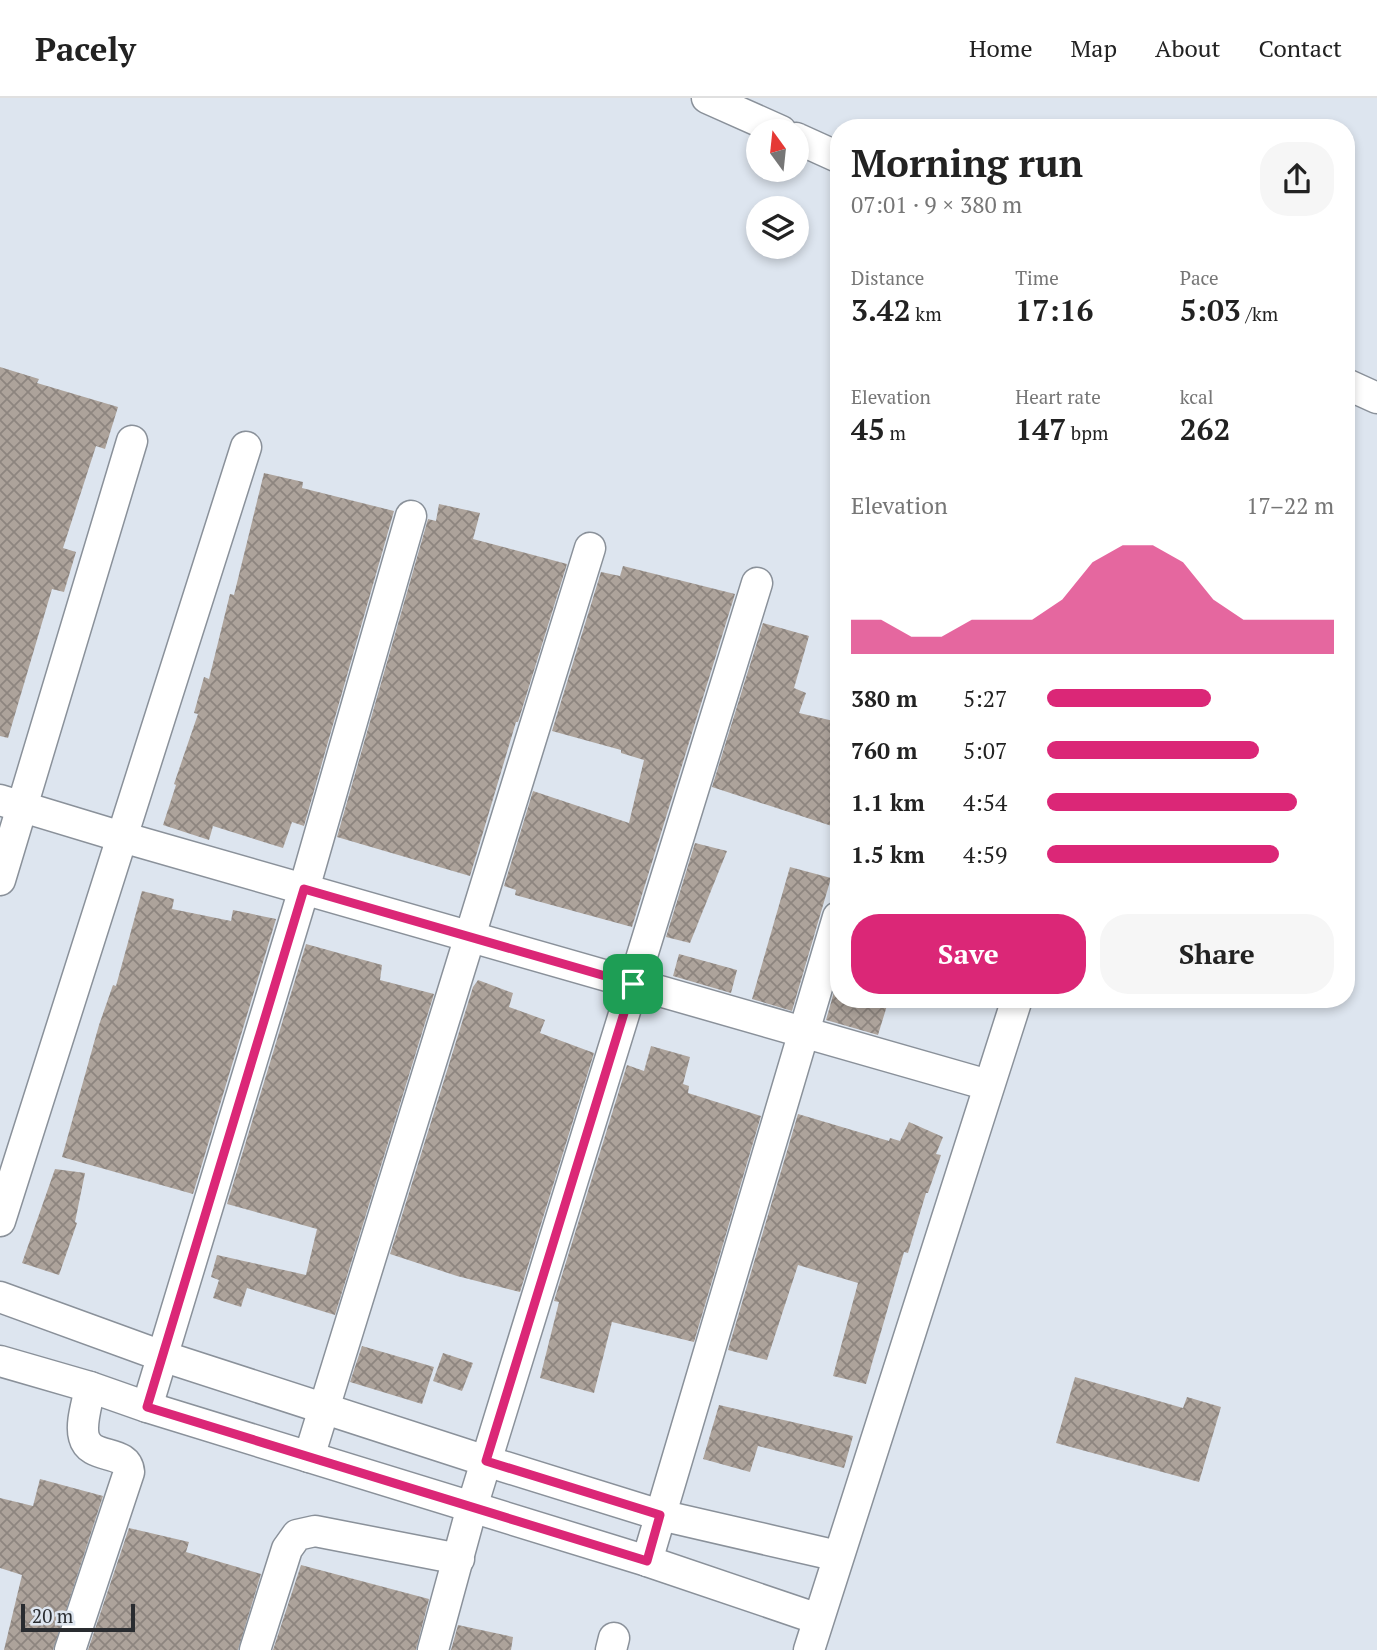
<!DOCTYPE html>
<html lang="en">
<head>
<meta charset="utf-8">
<style>
	:root { --surface:#fff; --page:#f6f6f6; --text:#222; --muted:#767676; --line:#e0e0e0; --accent:#db2777 }
	body { margin:0; font-family:"PT Serif",serif; background:var(--page); color:var(--text); height:100vh; display:flex; flex-direction:column; font-size:26px; white-space:nowrap }
	* { box-sizing:border-box; margin:0 }
	p { font-size:23px; color:var(--muted) }
	.icon { flex:none; width:38px; height:38px; fill:none; stroke:currentColor; stroke-width:2; stroke-linecap:round; stroke-linejoin:round }
	.map { position:relative; flex:1; overflow:hidden }
	.details { position:absolute; left:830px; top:21px; width:525px; height:889px; display:flex; flex-direction:column; background:var(--surface); border-radius:28px; box-shadow:0 4px 10px #0003 }
	.details>* { flex:none }
	.needle { width:46px; rotate:345deg }
	.tools { position:absolute; left:746px; top:21px; display:grid; gap:14px }
	.tools a { display:grid; place-items:center; width:63px; height:63px; border-radius:50%; background:var(--surface); box-shadow:0 4px 10px #0003; font-size:35px }
	.scale { position:absolute; left:21px; bottom:18px; width:114px; box-sizing:border-box; padding-left:7px; border:4px solid #292c30; border-top:0; font-size:19px; line-height:24px; white-space:nowrap; color:#292c30; -webkit-text-stroke:5px #dde5ef; paint-order:stroke }
	.pin { position:absolute; display:grid; place-items:center; width:60px; height:60px; color:#fff; margin:-30px; border-radius:14px; box-shadow:0 4px 10px #0006 }
	.round { display:grid; place-items:center; flex:none; width:74px; height:74px; border-radius:28px; background:var(--page) }
	.head { display:flex; align-items:center; justify-content:space-between; height:119px; padding:0 21px }
	h1 { font-size:38px; font-weight:600; line-height:52px }
	.metrics { display:grid; grid-template-columns:repeat(3,1fr); gap:10px; height:119px; padding:7px 21px }
	.metrics div { display:grid; align-content:center }
	.metrics b { font-size:30px; font-weight:600 }
	.metrics small { font-size:19px; font-weight:400 }
	.metrics p { font-size:19px }
	.chart { height:196px; padding:14px 21px }
	.chart p { display:flex; justify-content:space-between }
	.chart svg { width:100%; height:126px; margin-top:7px; fill:var(--accent); opacity:.7 }
	.button { display:flex; gap:14px; margin-top:auto; padding:14px 21px }
	.button a { flex:1; height:80px; border-radius:28px; background:var(--accent); color:#fff; font-size:28px; font-weight:600; line-height:80px; text-align:center }
	.button a+a { background:var(--page); color:var(--text) }
	ul { padding:0 21px; list-style:none; font-size:23px }
	li { display:grid; grid-template-columns:112px 84px 1fr; align-items:center; height:52px }
	li i { height:18px; border-radius:9px; background:var(--accent) }
	header { display:flex; align-items:center; gap:42px; box-sizing:border-box; height:98px; padding:0 35px; background:var(--surface); border-bottom:2px solid var(--line) }
	header strong { font-size:33px }
	nav { display:flex; gap:38px; margin-inline-start:auto; font-size:24px }
	.map>svg:first-child { display:block }
	.building { fill:url(#building-cross-hatch) }
	.lines { fill:none; stroke-linecap:round; stroke-linejoin:round }
	.street-casing { stroke:#8a919a; stroke-width:33 }
	.street { stroke:#fff; stroke-width:30 }
	.route-casing { stroke:#fff; stroke-width:14 }
	.route { stroke:#db2777; stroke-width:9 }
</style>
</head>
<body>
<header>
<strong>Pacely</strong>
<nav><a>Home</a><a>Map</a><a>About</a><a>Contact</a></nav>
</header>
<div class="map">
<svg width="1377" height="1552" viewBox="0 0 1377 1552">
	<defs>
		<pattern id="building-cross-hatch" width="8" height="8" patternUnits="userSpaceOnUse" patternTransform="scale(1.75)"><rect width="8" height="8" fill="#ada39b"/><path d="M0 0l8 8M0 8l8-8" fill="none" stroke="#8d857f"/></pattern>
	</defs>
	<rect width="100%" height="100%" fill="#dde5ef"/>
	<g class="building">
		<path d="M0,269L39,281L37,285L118,309L105,351L96,348L63,450L76,454L64,494L52,491L8,640L0,638Z"/>
		<path d="M264,375L303,384L302,390L394,413L304,728L292,724L283,750L213,728L209,742L163,727L176,687L174,686L198,616L194,615L204,579L209,581L230,496L234,497Z"/>
		<path d="M439,406L480,415L473,441L567,466L518,624H516L470,778L337,739L428,421L436,423Z"/>
		<path d="M623,468L735,496L632,829L515,797L516,792L504,788L533,693L629,725L644,662L621,655V652L552,633L601,474L620,478Z"/>
		<path d="M763,525L809,538L794,590L806,595L799,615L838,624V730L712,689Z"/>
		<path d="M695,745L727,753L690,845L666,839Z"/>
		<path d="M790,769L831,780L792,913L752,901Z"/>
		<path d="M142,793L174,801L172,811L231,823L233,812L276,821L193,1096L62,1059L99,927L113,887L116,888Z"/>
		<path d="M306,846L382,867L380,882L434,896L335,1217L247,1190L241,1209L213,1200L219,1182L211,1179L217,1157L306,1177L317,1131L227,1106Z"/>
		<path d="M679,856L737,872L731,895L673,878Z"/>
		<path d="M838,880V901H889L878,937L826,922Z"/>
		<path d="M478,882L513,895L509,909L545,922L540,935L594,955L520,1194L457,1178L390,1156L473,889Z"/>
		<path d="M651,948L690,959L683,986L689,988L688,995L761,1018L694,1244L612,1224L594,1295L540,1280L559,1204L554,1203L627,967L644,973Z"/>
		<path d="M798,1016L889,1043L890,1040L900,1043L909,1024L943,1039L936,1056L941,1057L928,1095H926L908,1155L904,1154L866,1286L833,1278L858,1185L798,1167L767,1262L728,1252Z"/>
		<path d="M55,1071L85,1075L75,1124L77,1125L59,1177L22,1165Z"/>
		<path d="M362,1248L434,1269L422,1306L350,1284Z"/>
		<path d="M443,1255L473,1265L462,1293L433,1283Z"/>
		<path d="M1075,1279L1183,1310L1187,1299L1221,1309L1199,1384L1056,1345Z"/>
		<path d="M719,1307L853,1338L844,1370L758,1348L750,1374L703,1361Z"/>
		<path d="M40,1381L103,1398L53,1552H4L22,1477L0,1470V1400L33,1408Z"/>
		<path d="M129,1430L189,1444L186,1454L261,1476L238,1552H88Z"/>
		<path d="M301,1467L429,1501L416,1552H273Z"/>
		<path d="M458,1527L513,1539L511,1552H451Z"/>
	</g>
	<g class="lines">
		<g class="street-casing">
			<g id="street">
				<path d="M707,0L781,33"/>
				<path d="M796,40L838,59"/>
				<path d="M1346,286L1377,300"/>
				<path d="M0,702L122,739L988,987"/>
				<path d="M0,782L132,343"/>
				<path d="M0,1123L246,349"/>
				<path d="M0,1199L162,1258L486,1363L660,1417L838,1458"/>
				<path d="M0,1263L90,1289L147,1309L647,1463L818,1521"/>
				<path d="M147,1309L304,791L411,418"/>
				<path d="M309,1359L590,450"/>
				<path d="M647,1463L838,819"/>
				<path d="M70,1552L129,1374C127,1350 90,1363 84,1339C80,1325 88,1303 90,1289"/>
				<path d="M255,1552L287,1451L297,1437L315,1433L459,1461"/>
				<path d="M433,1552L472,1409L757,485"/>
				<path d="M611,1552L614,1540"/>
				<path d="M809,1552L1017,901"/>
			</g>
		</g>
		<use href="#street" class="street"/>
	</g>
	<g class="lines">
		<g class="route-casing">
			<path id="route" d="M304,791L633,886L486,1363L660,1417L647,1463L147,1309Z"/>
		</g>
		<use href="#route" class="route"/>
	</g>
</svg>
<div class="tools">
<a><svg class="needle" viewBox="-14 -14 28 28"><path d="M0-13l5 13h-10z" fill="#e53935"/><path d="M0 13l5-13h-10z" fill="#767676"/></svg></a>
<a><svg class="icon" aria-label="layers" viewBox="0 0 24 24"><path d="M12 4l9 5-9 5-9-5zM3 14l9 5 9-5"/></svg></a>
</div>
<div class="scale">20 m</div>
<div class="pin" style="left:633px;top:886px;background:#1e9e55"><svg class="icon" aria-label="arrive" viewBox="0 0 24 24"><path d="M6 21V4h12l-3 4 3 4H6"/></svg></div>
<section class="details">
<div class="head"><div><h1>Morning run</h1><p>07:01 · 9 × 380 m</p></div><a class="round"><svg class="icon" aria-label="share" viewBox="0 0 24 24"><path d="M12 15V3M7 8l5-5 5 5M5 13v7h14v-7"/></svg></a></div>
<div class="metrics">
<div><p>Distance</p><b>3.42<small> km</small></b></div>
<div><p>Time</p><b>17:16</b></div>
<div><p>Pace</p><b>5:03<small> /km</small></b></div>
</div>
<div class="metrics">
<div><p>Elevation</p><b>45<small> m</small></b></div>
<div><p>Heart rate</p><b>147<small> bpm</small></b></div>
<div><p>kcal</p><b>262</b></div>
</div>
<div class="chart"><p><span>Elevation</span>17–22 m</p>
<svg viewBox="0 0 160 44" preserveAspectRatio="none"><path d="M0 44V32L10 32L20 38L30 38L40 32L50 32L60 32L70 25L80 12L90 6L100 6L110 12L120 25L130 32L140 32L150 32L160 32V44z"/></svg>
</div>
<ul>
<li><b>380 m</b>5:27<i style="width:57%"></i></li>
<li><b>760 m</b>5:07<i style="width:74%"></i></li>
<li><b>1.1 km</b>4:54<i style="width:87%"></i></li>
<li><b>1.5 km</b>4:59<i style="width:81%"></i></li>
</ul>
<div class="button"><a>Save</a><a>Share</a></div>
</section>
</div>
</body>
</html>
